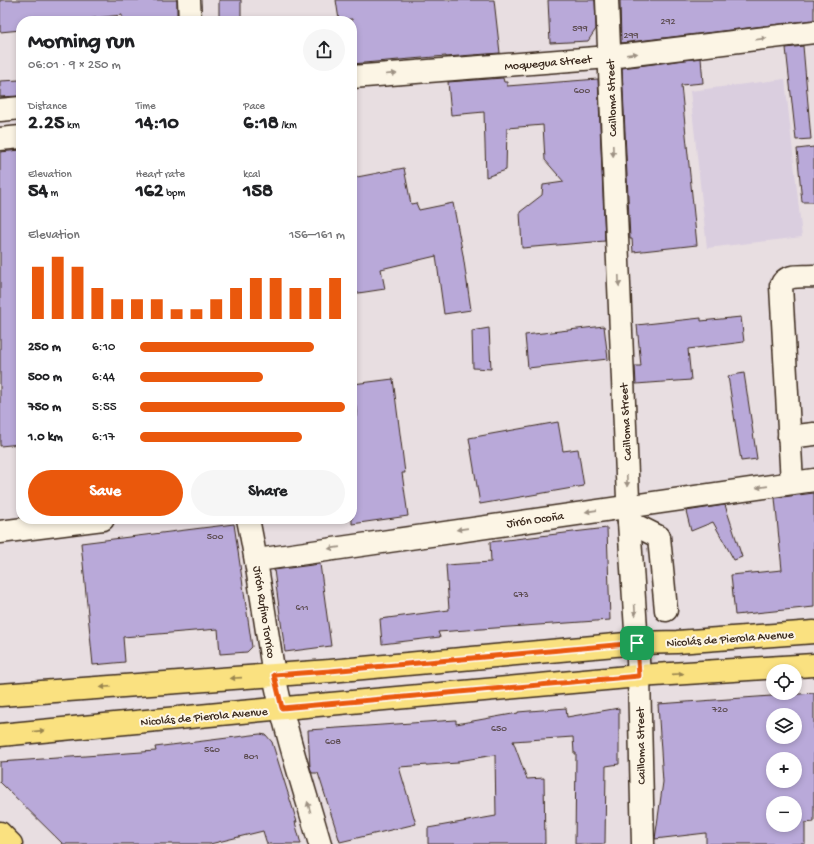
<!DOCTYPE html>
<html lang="en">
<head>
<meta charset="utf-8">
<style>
	:root { --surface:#fff; --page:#f6f6f6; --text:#202124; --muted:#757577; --accent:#ea580c }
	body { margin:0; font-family:"Gochi Hand",sans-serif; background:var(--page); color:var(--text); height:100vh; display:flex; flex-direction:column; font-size:15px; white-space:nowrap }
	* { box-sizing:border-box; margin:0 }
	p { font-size:13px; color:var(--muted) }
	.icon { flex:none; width:22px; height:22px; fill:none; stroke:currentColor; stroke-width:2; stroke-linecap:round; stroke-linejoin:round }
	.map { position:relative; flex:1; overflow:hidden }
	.panel { position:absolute; left:16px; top:16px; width:341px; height:508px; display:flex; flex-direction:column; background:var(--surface); border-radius:16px; box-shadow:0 2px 6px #0003 }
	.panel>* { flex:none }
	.tools { position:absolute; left:766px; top:664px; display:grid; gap:8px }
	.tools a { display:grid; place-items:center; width:36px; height:36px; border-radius:50%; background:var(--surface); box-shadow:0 2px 6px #0003; font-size:20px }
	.pin { position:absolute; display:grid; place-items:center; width:34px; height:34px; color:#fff; margin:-17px; border-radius:8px; box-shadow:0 2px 6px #0006 }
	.round { display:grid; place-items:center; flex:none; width:42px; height:42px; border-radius:21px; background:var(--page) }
	.headline { display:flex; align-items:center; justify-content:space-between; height:68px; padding:0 12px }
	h1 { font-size:22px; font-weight:700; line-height:30px }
	.metrics { display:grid; grid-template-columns:repeat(3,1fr); gap:6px; height:68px; padding:4px 12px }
	.metrics div { display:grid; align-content:center }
	.metrics b { font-size:20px; font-weight:700 }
	.metrics small { font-size:11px; font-weight:400 }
	.metrics p { font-size:11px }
	.chart { height:112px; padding:8px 12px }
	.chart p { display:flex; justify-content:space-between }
	.chart svg { width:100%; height:72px; margin-top:4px; stroke:var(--accent); stroke-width:6 }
	.cta { display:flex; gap:8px; margin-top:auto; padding:8px 12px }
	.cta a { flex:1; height:46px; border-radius:24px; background:var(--accent); color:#fff; font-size:16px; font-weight:700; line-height:46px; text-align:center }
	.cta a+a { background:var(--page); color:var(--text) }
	ul { padding:0 12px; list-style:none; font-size:13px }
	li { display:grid; grid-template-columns:64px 48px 1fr; align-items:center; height:30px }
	li i { height:10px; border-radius:5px; background:var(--accent) }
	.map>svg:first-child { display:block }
	.built { fill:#dacedf }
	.building { fill:#b9a9d9; stroke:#3b2a1e; fill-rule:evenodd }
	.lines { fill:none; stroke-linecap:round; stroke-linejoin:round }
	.minor-casing { stroke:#3b2a1e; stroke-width:25 }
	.major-casing { stroke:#3b2a1e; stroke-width:25 }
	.minor { stroke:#fcf5e5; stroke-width:22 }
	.major { stroke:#fae180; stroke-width:22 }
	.oneway { fill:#9c9082 }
	.oneway2 { fill:#9a864f }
	.route-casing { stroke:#fff; stroke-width:8 }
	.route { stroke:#ea580c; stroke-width:5 }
	.labels { text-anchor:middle; stroke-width:4; stroke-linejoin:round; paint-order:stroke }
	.number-label { font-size:10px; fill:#5a4a4d }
	.street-label { font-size:12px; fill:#3b2a1e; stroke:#fcf5e5 }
</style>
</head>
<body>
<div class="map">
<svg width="814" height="844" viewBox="0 0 814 844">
	<rect width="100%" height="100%" fill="#e8dee1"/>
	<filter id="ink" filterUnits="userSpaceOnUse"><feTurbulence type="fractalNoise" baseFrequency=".025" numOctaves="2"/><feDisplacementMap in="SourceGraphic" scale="8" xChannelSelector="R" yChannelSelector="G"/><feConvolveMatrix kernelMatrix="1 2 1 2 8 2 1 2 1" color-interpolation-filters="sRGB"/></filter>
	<g filter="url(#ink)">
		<path class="built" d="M785,79L802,237L707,248L690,91Z"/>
		<g class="building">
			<path d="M0,0H177V21H122V15L69,21H21V30L0,32Z"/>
			<rect x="219" y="0" width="22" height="21"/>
			<path d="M336,0H494L500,53L446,57V56L352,64V19L339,20Z"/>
			<path d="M548,0H595L596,29L588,41L550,43Z"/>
			<path d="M620,0H814V20L621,43Z"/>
			<path d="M803,46L811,139L796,140L786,48Z"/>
			<path d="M701,58L703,83L681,85L697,245L633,252L632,239H630L622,68Z"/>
			<path d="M503,78L504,82H507V86L598,79L605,241L522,248L520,212L542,195L543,185L564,182L545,160L543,125L507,128L506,170L486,177L484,112L451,115L448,82Z"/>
			<path d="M20,80L19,96L0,97V81Z"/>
			<path d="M814,147V202H802L797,149Z"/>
			<path d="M21,150V444L0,446V152Z"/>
			<path d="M404,168L411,204L416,203L419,210L453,203L463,255L471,310L444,314L436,256L381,269L385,289L352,294V178Z"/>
			<path d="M741,317L744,342L688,349L691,380L636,384L635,366H641L637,325L701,318V321Z"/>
			<path d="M604,326L608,359L528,368L525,335Z"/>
			<path d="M489,328L491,369L473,368L472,331Z"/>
			<path d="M744,373L757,459L741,461L728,376Z"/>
			<path d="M393,379L405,473H402L408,516L352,524V416H357L353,384Z"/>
			<path d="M558,422L563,451L578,449L584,486L480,504L469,438Z"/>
			<path d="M814,493V607L735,615L731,575L782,570L775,498Z"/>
			<path d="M725,505L742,557L734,560L713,522L691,531L686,511Z"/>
			<path d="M234,524L252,647L247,652L220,654L218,629L123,637L125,662L93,665L81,543Z"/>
			<path d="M607,528L610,620L438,632L440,637L382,644L380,619L449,610L446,565L491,562L490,542Z"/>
			<path d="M320,564L331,646L285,652L274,570Z"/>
			<path d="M814,693V822L805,823V844H706V833L655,839L663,782L658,704ZM773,715H795V737H773ZM773,759H795V781H773ZM773,803H795V825H773Z"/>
			<path d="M566,708L567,717L619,708V764L606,766L605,844H575L576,753H574L573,737L513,741L527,779L544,778L545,844H428V828L496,816L495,755L458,761V763L399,767L416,824L340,842L318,773H312L310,767L308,730L456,720V724L518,713V712Z"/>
			<path d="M260,734L266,735L272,742L297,822H295L301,844H267L263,831L210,844H63L0,782V762L156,751L155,747Z"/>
		</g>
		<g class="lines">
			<g class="minor-casing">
				<g id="minor">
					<path d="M189,0L190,21"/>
					<path d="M607,0L629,522L639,676L643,844"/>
					<path d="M352,77L609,57L814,32"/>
					<path d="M0,110L21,108"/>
					<path d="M0,139L21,137"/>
					<path d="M789,437L814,434"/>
					<path d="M792,483L781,286C785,273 803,277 814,276"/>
					<path d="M248,519C259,571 265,623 274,674C285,732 304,788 320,844"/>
					<path d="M629,522L659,537L666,610"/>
					<path d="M0,532L103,519"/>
					<path d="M257,560L814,480"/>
				</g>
			</g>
			<g class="major-casing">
				<g id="major">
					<path d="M0,695L330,671L637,643L677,642L814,632"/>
					<path d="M0,735L230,713L639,676L814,665"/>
					<path d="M0,833L11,844"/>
				</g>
			</g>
			<use href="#minor" class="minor"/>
			<use href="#major" class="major"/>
		</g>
		<defs><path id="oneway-solid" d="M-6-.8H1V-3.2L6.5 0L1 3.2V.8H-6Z"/></defs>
		<g class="oneway">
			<use href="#oneway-solid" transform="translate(761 39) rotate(-7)"/>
			<use href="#oneway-solid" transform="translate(632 54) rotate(-7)"/>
			<use href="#oneway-solid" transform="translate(391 74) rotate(-5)"/>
			<use href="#oneway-solid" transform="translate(613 151) rotate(88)"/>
			<use href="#oneway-solid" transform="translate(619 281) rotate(88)"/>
			<use href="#oneway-solid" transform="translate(627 481) rotate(88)"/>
			<use href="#oneway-solid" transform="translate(762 487) rotate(172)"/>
			<use href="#oneway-solid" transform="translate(591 511) rotate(172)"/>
			<use href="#oneway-solid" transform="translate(462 529) rotate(172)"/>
			<use href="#oneway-solid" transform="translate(334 548) rotate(172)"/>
			<use href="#oneway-solid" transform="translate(635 610) rotate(86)"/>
			<use href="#oneway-solid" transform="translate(309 807) rotate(-106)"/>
		</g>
		<g class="oneway2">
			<use href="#oneway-solid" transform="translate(678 674) rotate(-4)"/>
			<use href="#oneway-solid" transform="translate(236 678) rotate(176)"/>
			<use href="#oneway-solid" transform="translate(106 687) rotate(176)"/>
			<use href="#oneway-solid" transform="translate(39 731) rotate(-6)"/>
		</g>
	</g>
	<g class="lines" filter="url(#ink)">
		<g class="route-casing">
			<path id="route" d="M637,643L639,676L282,708L274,675L330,671Z"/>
		</g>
		<use href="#route" class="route"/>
	</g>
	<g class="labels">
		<g class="number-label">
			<text x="668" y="24">292</text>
			<text x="580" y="31">599</text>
			<text x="631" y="38">299</text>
			<text x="582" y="93">600</text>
			<text x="215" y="539">500</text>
			<text x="521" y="597">673</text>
			<text x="302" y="610">611</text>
			<text x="720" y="712">720</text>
			<text x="499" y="731">650</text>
			<text x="333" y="744">608</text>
			<text x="212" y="752">560</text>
			<text x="251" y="759">801</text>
		</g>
		<g class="street-label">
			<text transform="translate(548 62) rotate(-5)" y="4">Moquegua Street</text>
			<text transform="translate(611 98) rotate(-92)" y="4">Cailloma Street</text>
			<text transform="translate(625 422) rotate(-93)" y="4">Cailloma Street</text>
			<text transform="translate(535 519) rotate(-8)" y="4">Jirón Ocoña</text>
			<text transform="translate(265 612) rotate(81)" y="4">Jirón Rufino Torrico</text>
			<text transform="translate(730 638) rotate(-4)" y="4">Nicolás de Pierola Avenue</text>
			<text transform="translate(204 716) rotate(-5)" y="4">Nicolás de Pierola Avenue</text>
			<text transform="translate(640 746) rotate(-91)" y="4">Cailloma Street</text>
		</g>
	</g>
</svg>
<div class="tools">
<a><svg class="icon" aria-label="locate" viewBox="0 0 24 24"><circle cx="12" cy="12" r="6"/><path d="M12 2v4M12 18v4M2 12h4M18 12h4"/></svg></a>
<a><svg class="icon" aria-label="layers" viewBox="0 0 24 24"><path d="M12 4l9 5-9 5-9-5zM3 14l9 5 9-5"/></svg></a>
<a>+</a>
<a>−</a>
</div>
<div class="pin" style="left:637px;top:643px;background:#1e9e55"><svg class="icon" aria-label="arrive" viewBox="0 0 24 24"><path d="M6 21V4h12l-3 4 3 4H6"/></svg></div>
<section class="panel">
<div class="headline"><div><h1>Morning run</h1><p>06:01 · 9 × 250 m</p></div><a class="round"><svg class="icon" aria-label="share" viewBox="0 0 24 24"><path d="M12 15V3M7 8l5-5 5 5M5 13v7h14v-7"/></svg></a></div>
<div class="metrics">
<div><p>Distance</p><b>2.25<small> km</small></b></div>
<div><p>Time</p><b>14:10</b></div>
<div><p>Pace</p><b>6:18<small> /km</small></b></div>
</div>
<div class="metrics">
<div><p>Elevation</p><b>54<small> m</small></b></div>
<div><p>Heart rate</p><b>162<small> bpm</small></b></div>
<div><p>kcal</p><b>158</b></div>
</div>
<div class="chart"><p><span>Elevation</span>156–161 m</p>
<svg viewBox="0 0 160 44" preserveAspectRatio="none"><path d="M5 44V12M15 44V6M25 44V12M35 44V25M45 44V32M55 44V32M65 44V32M75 44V38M85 44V38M95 44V32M105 44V25M115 44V19M125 44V19M135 44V25M145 44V25M155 44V19"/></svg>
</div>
<ul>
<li><b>250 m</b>6:10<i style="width:85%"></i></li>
<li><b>500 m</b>6:44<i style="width:60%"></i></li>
<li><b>750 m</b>5:55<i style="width:100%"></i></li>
<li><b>1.0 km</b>6:17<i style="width:79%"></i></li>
</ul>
<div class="cta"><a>Save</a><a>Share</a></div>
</section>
</div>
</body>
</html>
